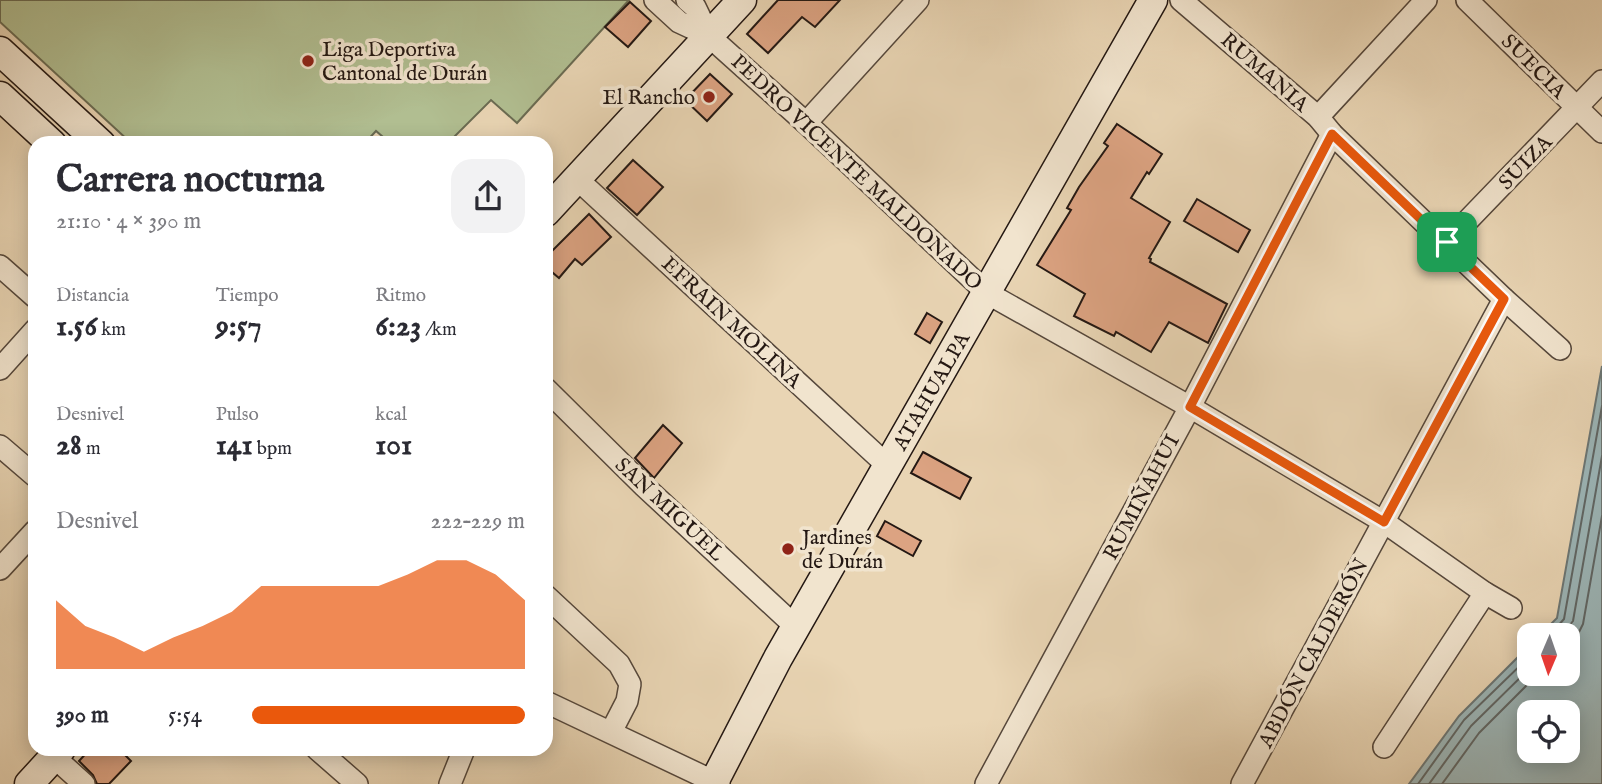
<!DOCTYPE html>
<html lang="es">
<head>
<meta charset="utf-8">
<style>
	:root { --surface:#fff; --page:#f2f2f3; --text:#2b2b33; --muted:#7c7c81; --accent:#ea580c }
	body { margin:0; font-family:"IM FELL English",serif; background:var(--page); color:var(--text); height:100vh; display:flex; flex-direction:column; font-size:26px; white-space:nowrap }
	* { box-sizing:border-box; margin:0 }
	p { font-size:23px; color:var(--muted) }
	.icon { flex:none; width:38px; height:38px; fill:none; stroke:currentColor; stroke-width:2; stroke-linecap:round; stroke-linejoin:round }
	.map { position:relative; flex:1; overflow:hidden }
	.side { position:absolute; left:28px; top:136px; width:525px; height:620px; display:flex; flex-direction:column; background:var(--surface); border-radius:21px; box-shadow:0 4px 18px #0003 }
	.side>* { flex:none }
	.needle { width:46px; rotate:182deg }
	.buttons { position:absolute; left:1517px; top:623px; display:grid; gap:14px }
	.buttons a { display:grid; place-items:center; width:63px; height:63px; border-radius:14px; background:var(--surface); box-shadow:0 4px 18px #0003; font-size:35px }
	.pin { position:absolute; display:grid; place-items:center; width:60px; height:60px; color:#fff; margin:-30px; border-radius:14px; box-shadow:0 4px 10px #0006 }
	.round { display:grid; place-items:center; flex:none; width:74px; height:74px; border-radius:21px; background:var(--page) }
	.overview { display:flex; align-items:center; justify-content:space-between; height:119px; padding:0 28px }
	h1 { font-size:38px; font-weight:800; line-height:52px }
	.stats { display:grid; grid-template-columns:repeat(3,1fr); gap:10px; height:119px; padding:7px 28px }
	.stats div { display:grid; align-content:center }
	.stats b { font-size:30px; font-weight:800 }
	.stats small { font-size:19px; font-weight:400 }
	.stats p { font-size:19px }
	.chart { height:196px; padding:14px 28px }
	.chart p { display:flex; justify-content:space-between }
	.chart svg { width:100%; height:126px; margin-top:7px; fill:var(--accent); opacity:.7 }
	ul { padding:0 28px; list-style:none; font-size:23px }
	li { display:grid; grid-template-columns:112px 84px 1fr; align-items:center; height:52px }
	li i { height:18px; border-radius:9px; background:var(--accent) }
	.map>svg:first-child { display:block }
	.green { fill:#b1be91; stroke:#6a6b52; stroke-width:2 }
	.water { fill:#9cb6b8; stroke:#6c7776; stroke-width:2; fill-rule:evenodd }
	.lines { fill:none; stroke-linecap:round; stroke-linejoin:round }
	.shore { stroke:#606766; stroke-width:2 }
	.building { fill:#dca382; stroke:#241813; stroke-width:2 }
	.street-casing { stroke:#55473b; stroke-width:24 }
	.secondary-casing { stroke:#241813; stroke-width:31 }
	.street { stroke:#f1e4ce; stroke-width:21 }
	.secondary { stroke:#f1e4ce; stroke-width:28 }
	.route-casing { stroke:#fff; stroke-width:14 }
	.route { stroke:#ea580c; stroke-width:9 }
	.poi-dot { fill:#8f2418; stroke:#f1e4ce; stroke-width:2.5 }
	.labels { text-anchor:middle; stroke-width:7; stroke-linejoin:round; paint-order:stroke }
	.poi-label { font-size:21px; fill:#241813; stroke:#f1e4ce; text-anchor:start }
	.street-label { font-size:21px; fill:#241813; stroke:#f1e4ce }
</style>
</head>
<body>
<div class="map">
<svg width="1602" height="784" viewBox="0 0 1602 784">
	<rect width="100%" height="100%" fill="#e9d5b4"/>
	<filter id="stains"><feTurbulence type="fractalNoise" baseFrequency=".00286" numOctaves="4"/><feColorMatrix values="0 0 0 0 .2 0 0 0 0 .09 0 0 0 0 .02 0 0 0 .5 -.17"/></filter>
	<radialGradient id="worn" r=".72"><stop offset=".6" stop-color="#630" stop-opacity="0"/><stop offset="1" stop-color="#630" stop-opacity=".3"/></radialGradient>
	<path class="green" d="M0,0H629L517,123L491,100L447,144L390,143L376,131L364,144L131,143L0,22Z"/>
	<path class="water" d="M1602,366V784H1409L1459,716L1529,646L1530,674H1568V635H1540L1557,618ZM1530,712H1568V751H1530Z"/>
	<g class="lines">
		<g class="shore">
			<path d="M1550,635L1564,619L1602,406"/>
			<path d="M1562,635L1573,621L1602,456"/>
			<path d="M1568,645L1578,634L1583,624L1602,516"/>
			<path d="M1418,784L1464,720L1530,656"/>
			<path d="M1429,784L1471,726L1530,668"/>
			<path d="M1442,784L1479,733L1538,674"/>
		</g>
	</g>
	<g class="building">
		<path d="M778,0H840L815,27L802,17L768,53L747,34Z"/>
		<path d="M630,2L651,21L628,47L605,27Z"/>
		<path d="M710,74L732,94L707,121L685,100Z"/>
		<path d="M1117,124L1162,154L1149,174L1147,172L1131,198L1170,222L1149,258L1151,259L1150,262L1227,304L1208,343L1169,322L1151,352L1116,332L1114,336L1074,316L1085,294L1037,265L1071,210L1067,208L1079,187L1108,146L1104,143Z"/>
		<path d="M633,160L663,187L637,215L607,188Z"/>
		<path d="M1197,199L1250,230L1238,252L1184,221Z"/>
		<path d="M589,214L611,237L582,265L575,259L559,278L546,267V257Z"/>
		<path d="M927,313L942,322L930,343L915,334Z"/>
		<path d="M663,425L682,443L654,478L635,458Z"/>
		<path d="M923,452L971,478L960,499L911,473Z"/>
		<path d="M885,521L921,541L913,556L877,536Z"/>
		<path d="M90,749H133L126,756L131,761L109,784H97L93,775L79,761Z"/>
	</g>
	<g class="lines">
		<g class="street-casing">
			<g id="street">
				<path d="M655,0L679,22L709,36L806,123L987,293L1190,407L1384,522L1485,593L1511,608"/>
				<path d="M687,0L695,7L709,36"/>
				<path d="M1181,0L1318,117L1332,134L1504,299L1560,349"/>
				<path d="M1467,0L1602,132"/>
				<path d="M1318,117L1426,0"/>
				<path d="M806,123L918,0"/>
				<path d="M576,178L888,466"/>
				<path d="M1447,242L1602,81"/>
				<path d="M0,266L35,297"/>
				<path d="M0,369L35,330"/>
				<path d="M546,389L644,486L796,627"/>
				<path d="M0,446L35,476"/>
				<path d="M0,569L35,531"/>
				<path d="M546,596L619,664L630,684L627,701L611,732"/>
				<path d="M546,702L719,784"/>
				<path d="M1384,747L1485,593"/>
				<path d="M317,749L357,784"/>
				<path d="M54,757L84,784"/>
				<path d="M450,784L464,749"/>
				<path d="M986,784L1190,407L1332,134"/>
				<path d="M1242,784L1504,299"/>
			</g>
		</g>
		<g class="secondary-casing">
			<g id="secondary">
				<path d="M0,51L101,144"/>
				<path d="M0,96L52,144"/>
				<path d="M546,212L742,0"/>
				<path d="M29,784L61,749"/>
				<path d="M713,784L778,658L1153,0"/>
			</g>
		</g>
		<use href="#street" class="street"/>
		<use href="#secondary" class="secondary"/>
	</g>
	<g class="lines">
		<g class="route-casing">
			<path id="route" d="M1332,134L1504,299L1384,522L1190,407Z"/>
		</g>
		<use href="#route" class="route"/>
	</g>
	<g class="poi-dot">
		<circle cx="308" cy="61" r="7"/>
		<circle cx="709" cy="97" r="7"/>
		<circle cx="788" cy="549" r="7"/>
	</g>
	<g class="labels">
		<g class="poi-label">
			<text x="322" y="56">Liga Deportiva<tspan x="322" dy="24">Cantonal de Durán</tspan></text>
			<text x="695" y="104" text-anchor="end">El Rancho</text>
			<text x="802" y="544">Jardines<tspan x="802" dy="24">de Durán</tspan></text>
		</g>
		<g class="street-label">
			<text transform="translate(1534 66) rotate(45)" y="7">SUECIA</text>
			<text transform="translate(1265 72) rotate(41)" y="7">RUMANIA</text>
			<text transform="translate(1525 162) rotate(-46)" y="7">SUIZA</text>
			<text transform="translate(857 172) rotate(43)" y="7">PEDRO VICENTE MALDONADO</text>
			<text transform="translate(732 322) rotate(43)" y="7">EFRAIN MOLINA</text>
			<text transform="translate(931 391) rotate(-60)" y="7">ATAHUALPA</text>
			<text transform="translate(1141 497) rotate(-62)" y="7">RUMIÑAHUI</text>
			<text transform="translate(670 509) rotate(43)" y="7">SAN MIGUEL</text>
			<text transform="translate(1313 653) rotate(-62)" y="7">ABDÓN CALDERÓN</text>
		</g>
	</g>
	<rect width="100%" height="100%" filter="url(#stains)"/>
	<rect width="100%" height="100%" fill="url(#worn)"/>
</svg>
<div class="buttons">
<a><svg class="needle" viewBox="-14 -14 28 28"><path d="M0-13l5 13h-10z" fill="#e53935"/><path d="M0 13l5-13h-10z" fill="#7c7c81"/></svg></a>
<a><svg class="icon" aria-label="locate" viewBox="0 0 24 24"><circle cx="12" cy="12" r="6"/><path d="M12 2v4M12 18v4M2 12h4M18 12h4"/></svg></a>
</div>
<div class="pin" style="left:1447px;top:242px;background:#1e9e55"><svg class="icon" aria-label="arrive" viewBox="0 0 24 24"><path d="M6 21V4h12l-3 4 3 4H6"/></svg></div>
<section class="side">
<div class="overview"><div><h1>Carrera nocturna</h1><p>21:10 · 4 × 390 m</p></div><a class="round"><svg class="icon" aria-label="share" viewBox="0 0 24 24"><path d="M12 15V3M7 8l5-5 5 5M5 13v7h14v-7"/></svg></a></div>
<div class="stats">
<div><p>Distancia</p><b>1.56<small> km</small></b></div>
<div><p>Tiempo</p><b>9:57</b></div>
<div><p>Ritmo</p><b>6:23<small> /km</small></b></div>
</div>
<div class="stats">
<div><p>Desnivel</p><b>28<small> m</small></b></div>
<div><p>Pulso</p><b>141<small> bpm</small></b></div>
<div><p>kcal</p><b>101</b></div>
</div>
<div class="chart"><p><span>Desnivel</span>222–229 m</p>
<svg viewBox="0 0 160 44" preserveAspectRatio="none"><path d="M0 44V20L10 29L20 33L30 38L40 33L50 29L60 24L70 15L80 15L90 15L100 15L110 15L120 11L130 6L140 6L150 11L160 20V44z"/></svg>
</div>
<ul>
<li><b>390 m</b>5:54<i style="width:100%"></i></li>
</ul>
</section>
</div>
</body>
</html>
